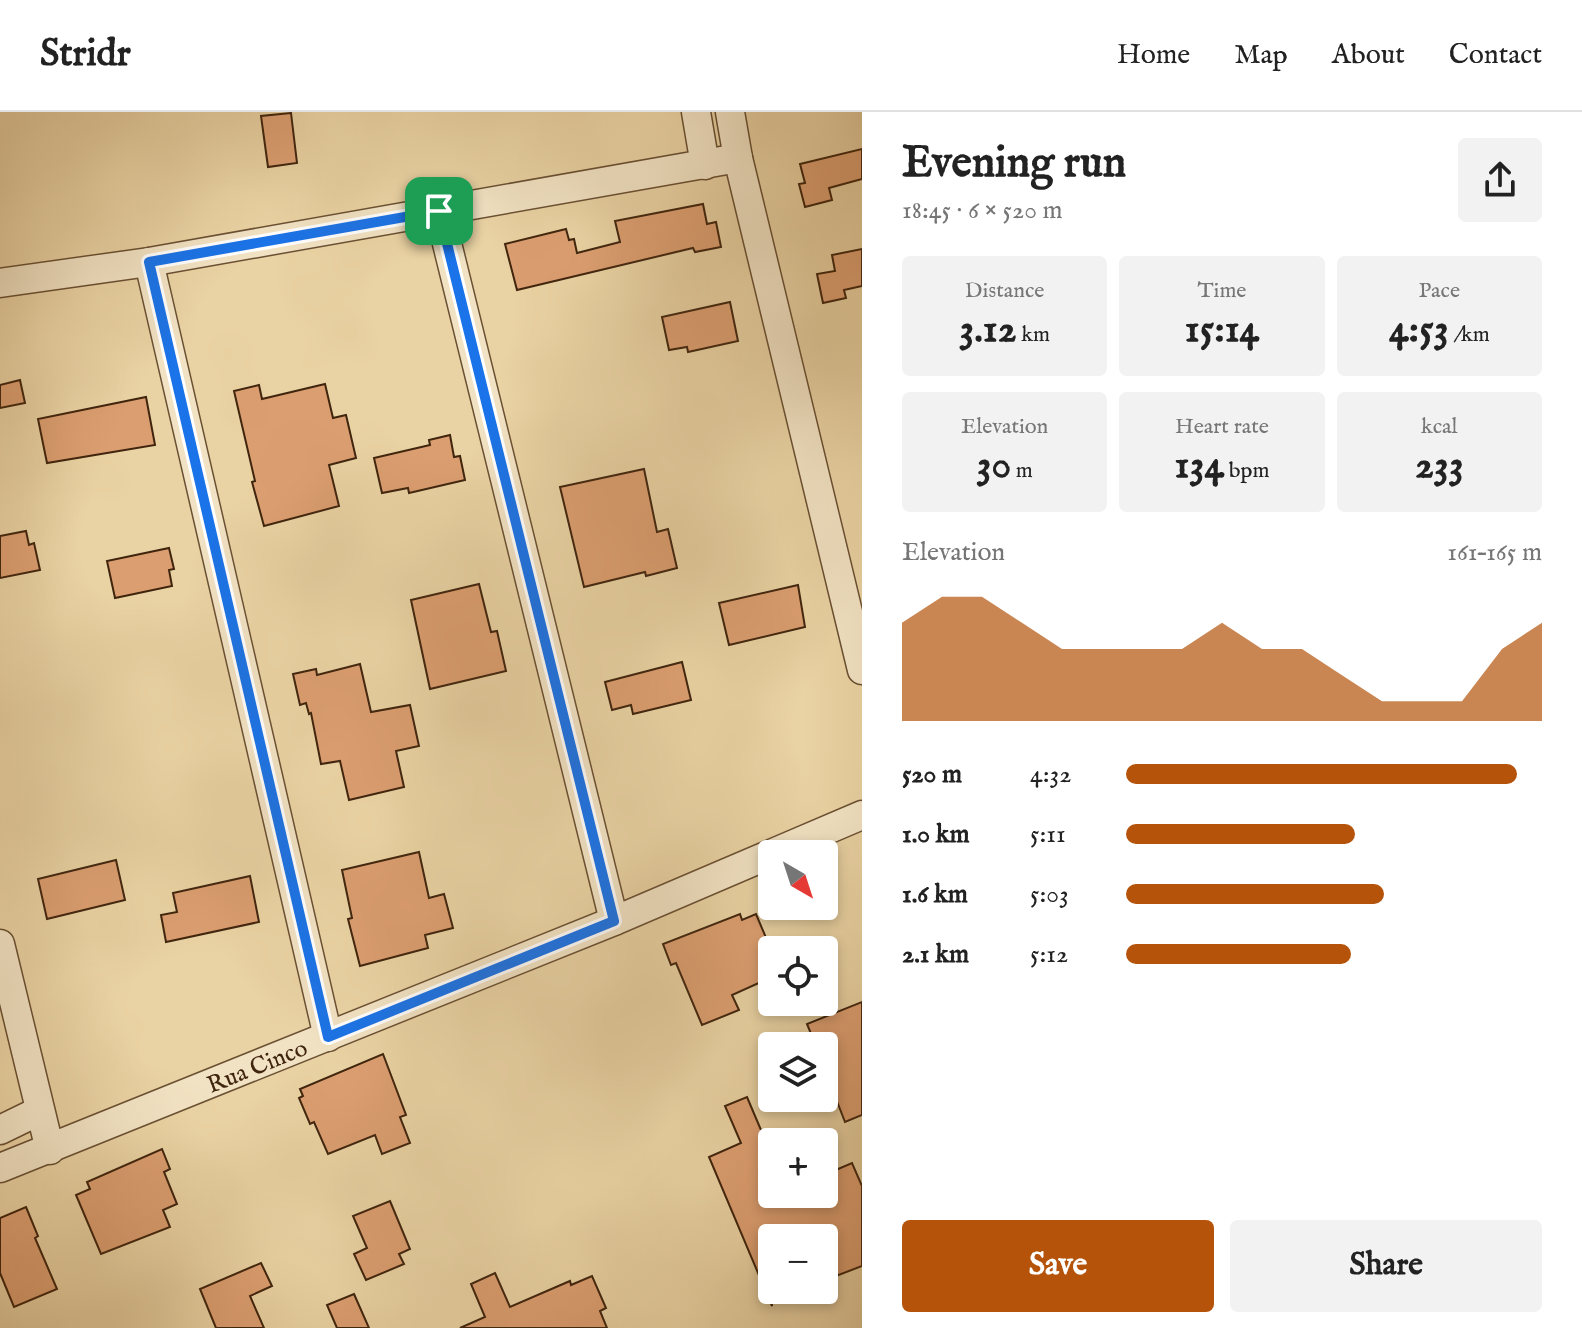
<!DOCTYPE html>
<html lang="en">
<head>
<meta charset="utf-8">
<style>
	:root { --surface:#fff; --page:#f2f2f2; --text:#222; --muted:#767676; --line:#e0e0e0; --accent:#b45309 }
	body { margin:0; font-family:"IM FELL English",serif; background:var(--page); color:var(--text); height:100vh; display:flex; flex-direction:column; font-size:30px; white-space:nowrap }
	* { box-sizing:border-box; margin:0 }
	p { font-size:26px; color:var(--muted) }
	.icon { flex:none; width:44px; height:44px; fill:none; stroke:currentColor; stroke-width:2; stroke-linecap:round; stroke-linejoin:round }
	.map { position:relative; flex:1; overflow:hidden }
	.side { display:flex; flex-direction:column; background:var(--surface); width:720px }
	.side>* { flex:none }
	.needle { width:52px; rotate:141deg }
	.fabs { position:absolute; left:758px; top:728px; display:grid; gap:16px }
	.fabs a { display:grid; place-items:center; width:80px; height:80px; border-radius:8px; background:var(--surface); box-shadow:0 4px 12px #0003; font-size:40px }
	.pin { position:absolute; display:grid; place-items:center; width:68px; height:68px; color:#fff; margin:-34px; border-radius:16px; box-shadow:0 4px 12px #0006 }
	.round { display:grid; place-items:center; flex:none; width:84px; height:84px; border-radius:8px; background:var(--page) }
	.summary { display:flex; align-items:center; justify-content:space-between; height:136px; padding:0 40px }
	h1 { font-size:44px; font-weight:800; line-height:60px }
	.stats { display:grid; grid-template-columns:repeat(3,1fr); gap:12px; height:136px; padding:8px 40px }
	.stats div { display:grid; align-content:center; border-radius:8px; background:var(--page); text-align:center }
	.stats b { font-size:40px; font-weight:800 }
	.stats small { font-size:22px; font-weight:400 }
	.stats p { font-size:22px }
	.chart { height:224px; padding:16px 40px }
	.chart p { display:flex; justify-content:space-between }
	.chart svg { width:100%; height:144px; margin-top:8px; fill:var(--accent); opacity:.7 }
	.button { display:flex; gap:16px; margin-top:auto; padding:16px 40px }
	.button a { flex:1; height:92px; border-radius:8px; background:var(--accent); color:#fff; font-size:32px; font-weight:800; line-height:92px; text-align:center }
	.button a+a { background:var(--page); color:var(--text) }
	ul { padding:0 40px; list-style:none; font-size:26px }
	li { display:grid; grid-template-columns:128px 96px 1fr; align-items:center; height:60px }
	li i { height:20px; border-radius:10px; background:var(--accent) }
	header { display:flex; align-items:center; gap:48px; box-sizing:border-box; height:112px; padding:0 40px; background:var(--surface); border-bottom:2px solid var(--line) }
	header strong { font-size:38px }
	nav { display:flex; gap:44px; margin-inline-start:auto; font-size:28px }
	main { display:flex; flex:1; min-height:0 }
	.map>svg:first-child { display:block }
	.building { fill:#db9e70; stroke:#40250e; stroke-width:2 }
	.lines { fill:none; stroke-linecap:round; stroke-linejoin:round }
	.minor-casing { stroke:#6a5033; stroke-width:31 }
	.minor { stroke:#f1e2c3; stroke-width:28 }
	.route-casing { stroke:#fff; stroke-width:16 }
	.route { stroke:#1a73e8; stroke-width:10 }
	.labels { text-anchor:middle; stroke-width:6; stroke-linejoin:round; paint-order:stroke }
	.street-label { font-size:24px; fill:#40250e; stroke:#f1e2c3 }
</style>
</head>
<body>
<header>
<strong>Stridr</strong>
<nav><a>Home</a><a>Map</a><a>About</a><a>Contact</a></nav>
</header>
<main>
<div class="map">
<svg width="862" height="1216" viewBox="0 0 862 1216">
	<rect width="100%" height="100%" fill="#e9d2a3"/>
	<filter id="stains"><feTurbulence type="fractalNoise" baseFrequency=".0025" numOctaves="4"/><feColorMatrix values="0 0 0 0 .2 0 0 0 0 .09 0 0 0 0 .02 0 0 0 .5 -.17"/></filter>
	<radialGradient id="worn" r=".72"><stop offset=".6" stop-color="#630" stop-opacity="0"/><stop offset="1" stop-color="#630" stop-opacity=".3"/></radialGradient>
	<g class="building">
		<path d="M291,1L297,51L268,55L261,4Z"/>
		<path d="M862,37V67L829,76L832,88L805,95L799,72L805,71L800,52Z"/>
		<path d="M703,92L707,112L716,110L721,135L695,140L693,136L517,178L505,132L566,117L569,128L574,127L577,141L620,130L615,109Z"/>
		<path d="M862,137V174L844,178L846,186L823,191L817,162L835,159L832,143Z"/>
		<path d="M730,190L738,229L688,240L687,235L669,238L662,205Z"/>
		<path d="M20,268L25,291L0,296V273Z"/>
		<path d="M325,272L333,306L346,303L356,346L329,353L339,394L264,414L252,370L255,369L234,279L259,273L262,287Z"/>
		<path d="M146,285L155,333L47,351L38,307Z"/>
		<path d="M450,323L454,345L460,344L465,368L409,381L408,376L382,381L374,346L430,333L429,328Z"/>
		<path d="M644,357L657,420L668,417L677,456L646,464L645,460L584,475L560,375Z"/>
		<path d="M26,419L29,433L34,431L40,458L0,466V424Z"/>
		<path d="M169,436L174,457L169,458L172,474L115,486L107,449Z"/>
		<path d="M479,472L491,520L497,519L506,559L430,577L411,488Z"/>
		<path d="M798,473L805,515L729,533L719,491Z"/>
		<path d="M682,550L691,588L633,602L631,593L612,598L605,570Z"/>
		<path d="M360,552L371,600L410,593L419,634L396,639L404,675L349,688L340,649L321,652L311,601L309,602L306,591L300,593L293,562L316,557L317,563Z"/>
		<path d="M419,740L429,786L444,782L453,816L425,823L428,836L360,854L348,807L352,806L342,758Z"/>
		<path d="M116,748L125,788L47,807L38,767Z"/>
		<path d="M250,764L259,810L166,830L161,803L177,800L173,781Z"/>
		<path d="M740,802L742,808L756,802L772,840V865L732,883L739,898L702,913L676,851L671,853L663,832Z"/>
		<path d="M862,890V1003L845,1010L824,956V934H816L807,912Z"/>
		<path d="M383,942L406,1003L400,1005L410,1031L382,1042L375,1023L328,1042L314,1010L310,1012L299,986L303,984L300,977Z"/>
		<path d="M747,985L772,1044V1082H824V1063L852,1051L862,1074V1154L836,1164L824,1136V1126H772V1194L709,1045L741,1031L725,994Z"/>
		<path d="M162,1037L170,1057L164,1060L177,1092L163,1098L170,1115L101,1142L76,1083L90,1077L87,1070Z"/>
		<path d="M390,1089L410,1137L399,1142L404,1152L366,1168L354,1142L367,1136L353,1104Z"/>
		<path d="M26,1095L38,1124L35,1126L57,1177L14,1195L0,1161V1106Z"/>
		<path d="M261,1151L272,1174L250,1184L264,1216H216L200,1177Z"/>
		<path d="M495,1161L510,1195L570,1169L571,1173L592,1164L606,1196L600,1199L607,1216H460L485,1205L471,1172Z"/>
		<path d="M354,1182L369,1216H337L327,1193Z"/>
	</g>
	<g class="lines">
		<g class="minor-casing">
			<g id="minor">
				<path d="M696,0L705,53"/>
				<path d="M730,0L738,46L862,558"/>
				<path d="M439,99L614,809"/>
				<path d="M149,150L328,925"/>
				<path d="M0,171L149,150L738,46"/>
				<path d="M0,832L50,1038"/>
				<path d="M0,1018L39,999"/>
				<path d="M0,1056L614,809L862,703"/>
			</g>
		</g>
		<use href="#minor" class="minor"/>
	</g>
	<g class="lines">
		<g class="route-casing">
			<path id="route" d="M439,99L614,809L328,925L149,150Z"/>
		</g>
		<use href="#route" class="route"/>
	</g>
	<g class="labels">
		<g class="street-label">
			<text transform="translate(257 954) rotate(-22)" y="8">Rua Cinco</text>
		</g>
	</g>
	<rect width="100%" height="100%" filter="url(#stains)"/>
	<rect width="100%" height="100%" fill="url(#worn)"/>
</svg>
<div class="fabs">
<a><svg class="needle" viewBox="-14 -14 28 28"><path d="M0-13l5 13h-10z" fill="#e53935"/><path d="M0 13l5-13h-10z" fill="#767676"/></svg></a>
<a><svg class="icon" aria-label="locate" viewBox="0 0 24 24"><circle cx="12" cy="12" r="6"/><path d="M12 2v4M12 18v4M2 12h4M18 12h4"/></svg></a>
<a><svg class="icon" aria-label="layers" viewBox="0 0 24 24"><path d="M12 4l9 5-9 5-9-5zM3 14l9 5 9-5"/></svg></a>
<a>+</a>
<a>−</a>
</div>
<div class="pin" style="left:439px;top:99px;background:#1e9e55"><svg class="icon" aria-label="arrive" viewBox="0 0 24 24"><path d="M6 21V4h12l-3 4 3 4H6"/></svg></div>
</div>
<section class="side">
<div class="summary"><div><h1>Evening run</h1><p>18:45 · 6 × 520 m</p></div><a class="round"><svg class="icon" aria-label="share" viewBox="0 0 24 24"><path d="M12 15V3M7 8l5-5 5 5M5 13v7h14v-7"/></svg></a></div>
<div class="stats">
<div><p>Distance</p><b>3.12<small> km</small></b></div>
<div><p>Time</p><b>15:14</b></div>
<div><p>Pace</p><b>4:53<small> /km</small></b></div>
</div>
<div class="stats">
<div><p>Elevation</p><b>30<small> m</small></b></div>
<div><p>Heart rate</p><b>134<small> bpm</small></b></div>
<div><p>kcal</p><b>233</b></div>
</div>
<div class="chart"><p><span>Elevation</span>161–165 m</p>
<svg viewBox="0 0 160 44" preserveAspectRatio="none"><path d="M0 44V14L10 6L20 6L30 14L40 22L50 22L60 22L70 22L80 14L90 22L100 22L110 30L120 38L130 38L140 38L150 22L160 14V44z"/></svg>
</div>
<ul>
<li><b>520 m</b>4:32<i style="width:94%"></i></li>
<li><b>1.0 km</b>5:11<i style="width:55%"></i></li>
<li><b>1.6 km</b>5:03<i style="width:62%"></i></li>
<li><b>2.1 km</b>5:12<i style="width:54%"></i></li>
</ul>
<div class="button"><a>Save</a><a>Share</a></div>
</section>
</main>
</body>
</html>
